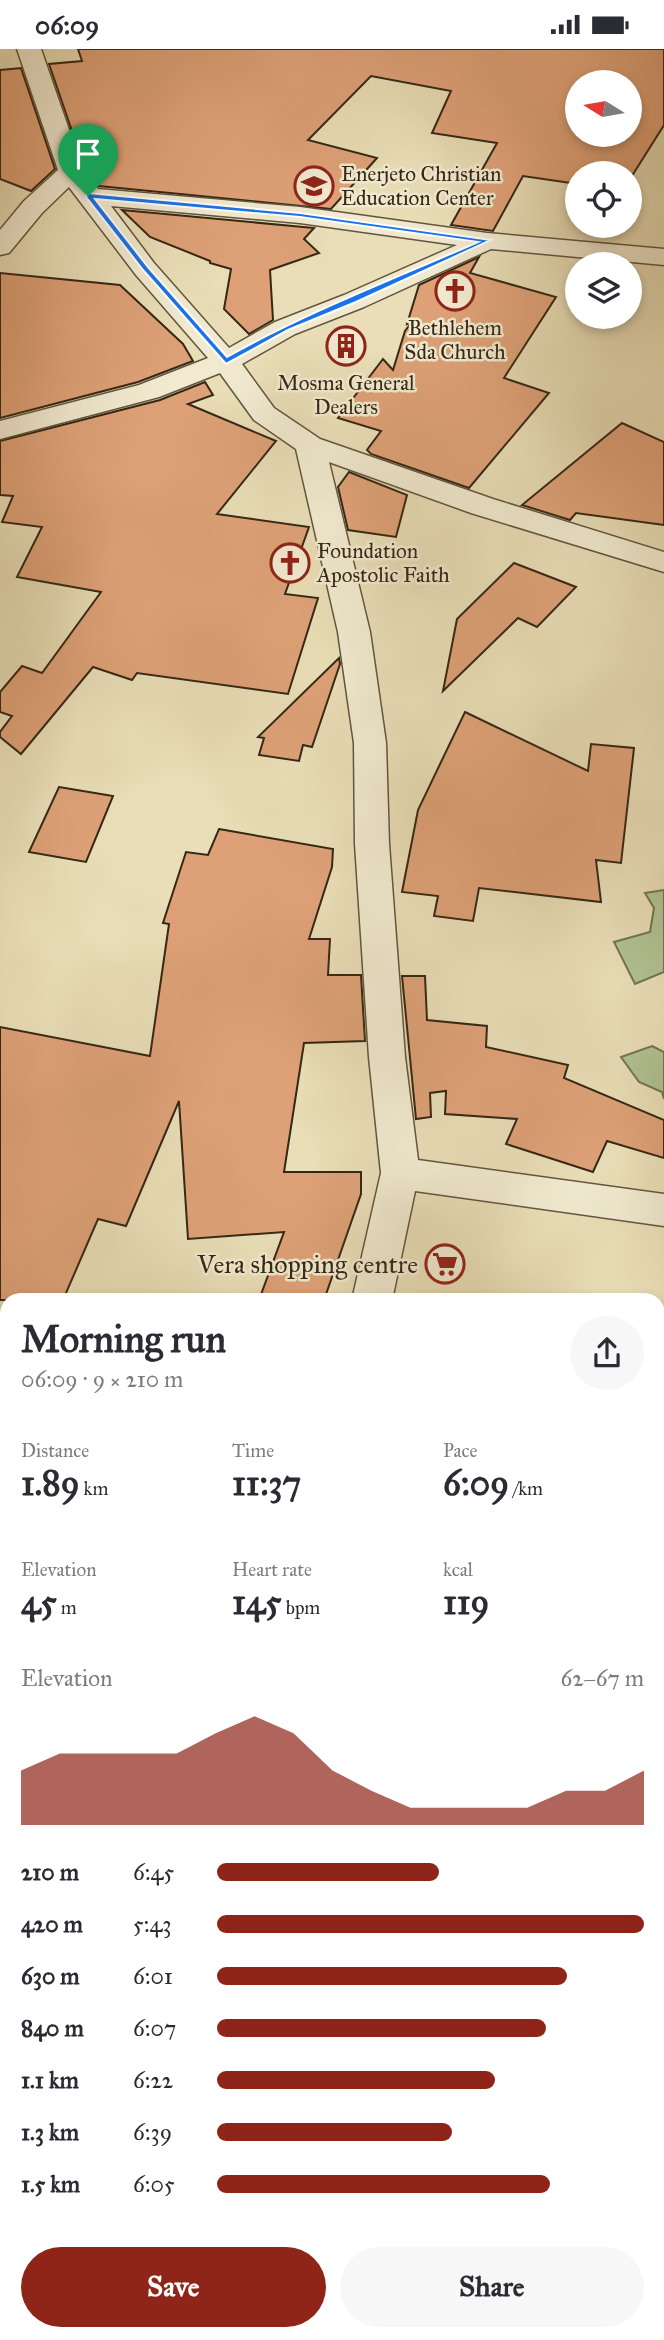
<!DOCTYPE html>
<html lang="en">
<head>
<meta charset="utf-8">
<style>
	:root { --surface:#fff; --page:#f7f7f7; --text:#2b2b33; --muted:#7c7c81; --accent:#8f2418 }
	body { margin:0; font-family:"IM FELL Great Primer",serif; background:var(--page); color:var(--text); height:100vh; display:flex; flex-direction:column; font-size:26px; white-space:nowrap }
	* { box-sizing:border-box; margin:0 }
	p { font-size:23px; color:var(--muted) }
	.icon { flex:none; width:38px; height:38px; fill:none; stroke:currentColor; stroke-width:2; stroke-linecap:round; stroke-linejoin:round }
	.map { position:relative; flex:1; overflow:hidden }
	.side { position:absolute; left:0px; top:1244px; width:665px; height:1048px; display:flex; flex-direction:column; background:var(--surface); border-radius:21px 21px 0 0; box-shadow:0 4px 10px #0003 }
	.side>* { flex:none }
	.needle { width:46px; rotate:281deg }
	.buttons { position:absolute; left:565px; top:21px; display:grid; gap:14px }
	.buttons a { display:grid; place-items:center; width:77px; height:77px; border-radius:50%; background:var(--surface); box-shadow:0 4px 10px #0003; font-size:35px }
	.pin { position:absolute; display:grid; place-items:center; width:60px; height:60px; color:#fff; margin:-72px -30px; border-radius:50% 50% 50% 0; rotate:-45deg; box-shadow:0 0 7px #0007 }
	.pin .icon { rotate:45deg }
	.round { display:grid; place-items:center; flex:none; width:74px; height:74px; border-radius:37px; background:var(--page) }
	.summary { display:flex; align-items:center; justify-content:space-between; height:119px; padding:0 21px }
	h1 { font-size:38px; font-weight:800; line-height:52px }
	.figures { display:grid; grid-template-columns:repeat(3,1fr); gap:10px; height:119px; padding:7px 21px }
	.figures div { display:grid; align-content:center }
	.figures b { font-size:35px; font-weight:800 }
	.figures small { font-size:19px; font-weight:400 }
	.figures p { font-size:19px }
	.chart { height:196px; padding:14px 21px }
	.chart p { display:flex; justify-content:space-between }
	.chart svg { width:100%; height:126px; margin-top:7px; fill:var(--accent); opacity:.7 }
	.action { display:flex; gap:14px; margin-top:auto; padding:14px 21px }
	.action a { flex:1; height:80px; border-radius:42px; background:var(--accent); color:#fff; font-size:28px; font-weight:800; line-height:80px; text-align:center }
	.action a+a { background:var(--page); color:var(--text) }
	ul { padding:0 21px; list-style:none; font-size:23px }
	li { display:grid; grid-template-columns:112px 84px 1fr; align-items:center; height:52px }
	li i { height:18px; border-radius:9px; background:var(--accent) }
	.status { display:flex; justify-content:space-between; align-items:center; height:49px; padding:0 35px; background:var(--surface); direction:ltr }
	.status svg { height:19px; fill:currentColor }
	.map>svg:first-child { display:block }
	.green { fill:#b1c293; stroke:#737454; stroke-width:2 }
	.building { fill:#dea177; stroke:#352715; stroke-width:2; fill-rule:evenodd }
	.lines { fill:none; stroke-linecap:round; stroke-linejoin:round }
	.street-casing { stroke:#62553e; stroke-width:3 }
	.path { stroke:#352715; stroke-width:5; stroke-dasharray:6 4.5; stroke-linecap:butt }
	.street { fill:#f1ead0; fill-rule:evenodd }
	.route { fill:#1a73e8; stroke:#fff; stroke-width:2; fill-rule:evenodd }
	.labels { text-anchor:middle; stroke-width:5; stroke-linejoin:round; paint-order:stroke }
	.far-poi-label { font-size:21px; fill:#352715; stroke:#f1ead0; text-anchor:start }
	.poi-label { font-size:26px; fill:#352715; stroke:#f1ead0; text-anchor:end }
</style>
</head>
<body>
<div class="status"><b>06:09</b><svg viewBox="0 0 49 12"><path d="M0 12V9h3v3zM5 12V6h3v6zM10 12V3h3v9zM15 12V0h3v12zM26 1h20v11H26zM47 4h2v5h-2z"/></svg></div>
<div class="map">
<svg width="664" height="2291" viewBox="0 0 664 2291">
	<rect width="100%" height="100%" fill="#e9deb7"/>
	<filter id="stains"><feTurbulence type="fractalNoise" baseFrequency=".00286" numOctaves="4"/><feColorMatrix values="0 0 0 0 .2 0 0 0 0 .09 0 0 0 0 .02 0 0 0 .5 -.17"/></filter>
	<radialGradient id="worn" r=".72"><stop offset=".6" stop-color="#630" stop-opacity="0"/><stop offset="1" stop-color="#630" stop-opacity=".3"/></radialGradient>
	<g class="green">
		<path d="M664,841V923L635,935L614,893L650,883L654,859L645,844Z"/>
		<path d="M652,997L664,1003V1050L662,1043L639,1033L621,1008Z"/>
	</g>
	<g class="building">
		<path d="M78,0H664V76L630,130V124H578V135L523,127L493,182L451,176L497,94L432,84L451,42L371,27L308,91L377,109L331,160L99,137L85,120L49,15L82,12ZM578,33H630V86H578Z"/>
		<path d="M21,19L55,120L31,142L0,130V21Z"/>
		<path d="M122,161L314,179L304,190L319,204L270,221L273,271L249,285L224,260L231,220L210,214V212L150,188Z"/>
		<path d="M479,208L470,224L556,248L504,329L549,344L469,439L371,405L367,401L381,382L338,369L383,310L393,321L405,282L412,273L407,275L419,236Z"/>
		<path d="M0,224L120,236L183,295L193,312L138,333L0,369Z"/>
		<path d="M205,333L213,346L188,355L276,392L217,465L309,478L285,545L318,549L288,645L137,624L132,631L93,618L21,705L0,688V683L12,667L0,663V643L22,617L42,624L101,543L17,528L42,478L2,473L13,447L0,446V392L160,351Z"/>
		<path d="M622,374L664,393V476L576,464L570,471L522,456Z"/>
		<path d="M349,423L407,446L396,488L348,481L338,438Z"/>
		<path d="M514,514L576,538L537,578L518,569L443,642L457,570Z"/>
		<path d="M339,609L340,615L312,698L303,696L299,712L259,706L264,689L258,688Z"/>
		<path d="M465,663L588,722L591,695L634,699L621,814L596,811L601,853L479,839L473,872L434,867L438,847L402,843L418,761Z"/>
		<path d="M59,738L113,747L86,813L29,803Z"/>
		<path d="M219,780L333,800L332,818L309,890H330L328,926H361L365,992L304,994L284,1123H361V1145L324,1251H259L284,1183L188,1190L179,1052L126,1177L98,1170L63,1251H0V978L150,1007L169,875L163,874L186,803L208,806Z"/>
		<path d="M402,927H425L427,971L487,977L486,998L568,1016L564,1029L664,1071V1109L607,1092L593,1123L506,1095L517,1070L445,1065L446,1042L430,1044L431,1068L416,1070Z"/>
	</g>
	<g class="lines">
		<g class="street-casing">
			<g id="street">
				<path d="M17,0H41L83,121L98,140L300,158L487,184L664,200V216L491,200L364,258L295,285L242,315L274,359L320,390L493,450L664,503V523L471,464L329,413L370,583L386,694L389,795L405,1008L418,1111L664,1145V1177L415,1142L392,1251H352L381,1124L369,1008L355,795L354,694L338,583L296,400L254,371L220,324L159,348L0,390V372L139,336L208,309L136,226L69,138L42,164L9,204L0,206V181L24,152L58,121ZM111,157L300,174L457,196L344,246L275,273L229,299L154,214Z"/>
				<rect x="658" y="1457" width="6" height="38"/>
				<path d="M7,1521V1561L0,1562V1522Z"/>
				<rect x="658" y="1758" width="6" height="46"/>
				<path d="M499,2286H551L553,2291H501Z"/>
			</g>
		</g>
		<path class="path" d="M0,1847L7,1846"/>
		<use href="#street" class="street"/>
	</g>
	<path class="route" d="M88,144L300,164L491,191L356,253L288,281L226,315L143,221L86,148ZM95,150L300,168L478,193C394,230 307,263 227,308L148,218Z"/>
	<defs>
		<g id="school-ring" transform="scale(2.0125)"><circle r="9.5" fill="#f1ead0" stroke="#8f2418" stroke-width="1.5"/><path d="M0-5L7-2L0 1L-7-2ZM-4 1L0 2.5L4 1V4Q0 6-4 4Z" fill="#8f2418"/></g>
		<g id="church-ring" transform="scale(2.0125)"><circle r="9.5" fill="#f1ead0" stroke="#8f2418" stroke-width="1.5"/><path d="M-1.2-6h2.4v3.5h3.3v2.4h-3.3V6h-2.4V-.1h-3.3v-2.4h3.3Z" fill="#8f2418"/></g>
		<g id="building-ring" transform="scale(2.0125)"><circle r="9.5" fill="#f1ead0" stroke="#8f2418" stroke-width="1.5"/><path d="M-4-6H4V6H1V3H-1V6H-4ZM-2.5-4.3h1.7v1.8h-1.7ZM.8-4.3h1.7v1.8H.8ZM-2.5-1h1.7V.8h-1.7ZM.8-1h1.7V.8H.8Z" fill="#8f2418"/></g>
		<g id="supermarket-ring" transform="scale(2.0125)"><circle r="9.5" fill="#f1ead0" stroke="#8f2418" stroke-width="1.5"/><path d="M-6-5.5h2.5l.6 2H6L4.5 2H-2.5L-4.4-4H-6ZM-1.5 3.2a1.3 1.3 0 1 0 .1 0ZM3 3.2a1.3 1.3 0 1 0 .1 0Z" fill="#8f2418"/></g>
	</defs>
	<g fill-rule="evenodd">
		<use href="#school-ring" x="314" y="137"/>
		<use href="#church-ring" x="455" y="242"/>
		<use href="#building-ring" x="346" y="297"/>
		<use href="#church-ring" x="290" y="514"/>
		<use href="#supermarket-ring" x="445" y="1215"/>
	</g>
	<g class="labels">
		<g class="far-poi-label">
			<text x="341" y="132">Enerjeto Christian<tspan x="341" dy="24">Education Center</tspan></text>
			<text x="455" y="286" text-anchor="middle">Bethlehem<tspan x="455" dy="24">Sda Church</tspan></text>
			<text x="346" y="341" text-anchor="middle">Mosma General<tspan x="346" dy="24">Dealers</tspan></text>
			<text x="317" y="509">Foundation<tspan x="317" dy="24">Apostolic Faith</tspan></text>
		</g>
		<g class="poi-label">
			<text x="418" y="1224">Vera shopping centre</text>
		</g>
	</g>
	<rect width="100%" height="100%" filter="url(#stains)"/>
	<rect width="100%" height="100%" fill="url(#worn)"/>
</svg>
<div class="buttons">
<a><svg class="needle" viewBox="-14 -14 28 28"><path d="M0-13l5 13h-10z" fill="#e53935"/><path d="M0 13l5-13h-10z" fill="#7c7c81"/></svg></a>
<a><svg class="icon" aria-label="locate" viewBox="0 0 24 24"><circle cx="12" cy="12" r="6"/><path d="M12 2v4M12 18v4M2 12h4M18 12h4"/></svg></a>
<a><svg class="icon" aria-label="layers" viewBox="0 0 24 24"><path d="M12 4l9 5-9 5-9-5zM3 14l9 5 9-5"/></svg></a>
</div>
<div class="pin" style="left:88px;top:147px;background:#1e9e55"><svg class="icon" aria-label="arrive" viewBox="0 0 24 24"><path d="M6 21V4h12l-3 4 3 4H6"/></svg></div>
<section class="side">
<div class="summary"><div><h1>Morning run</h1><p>06:09 · 9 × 210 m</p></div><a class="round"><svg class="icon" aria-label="share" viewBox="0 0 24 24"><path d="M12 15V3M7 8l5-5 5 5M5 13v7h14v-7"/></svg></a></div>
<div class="figures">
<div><p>Distance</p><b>1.89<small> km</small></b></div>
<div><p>Time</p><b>11:37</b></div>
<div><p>Pace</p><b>6:09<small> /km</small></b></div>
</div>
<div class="figures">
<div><p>Elevation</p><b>45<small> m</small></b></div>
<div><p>Heart rate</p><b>145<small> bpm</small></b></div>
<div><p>kcal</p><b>119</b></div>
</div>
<div class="chart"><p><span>Elevation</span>62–67 m</p>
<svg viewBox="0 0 160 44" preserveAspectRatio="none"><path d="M0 44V25L10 19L20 19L30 19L40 19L50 12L60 6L70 12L80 25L90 32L100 38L110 38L120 38L130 38L140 32L150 32L160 25V44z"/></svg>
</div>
<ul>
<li><b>210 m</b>6:45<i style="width:52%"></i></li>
<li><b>420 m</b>5:43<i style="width:100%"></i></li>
<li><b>630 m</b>6:01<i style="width:82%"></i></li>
<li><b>840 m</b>6:07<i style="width:77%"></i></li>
<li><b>1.1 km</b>6:22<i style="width:65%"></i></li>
<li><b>1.3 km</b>6:39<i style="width:55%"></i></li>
<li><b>1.5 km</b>6:05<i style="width:78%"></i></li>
</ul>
<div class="action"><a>Save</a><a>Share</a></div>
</section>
</div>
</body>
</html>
